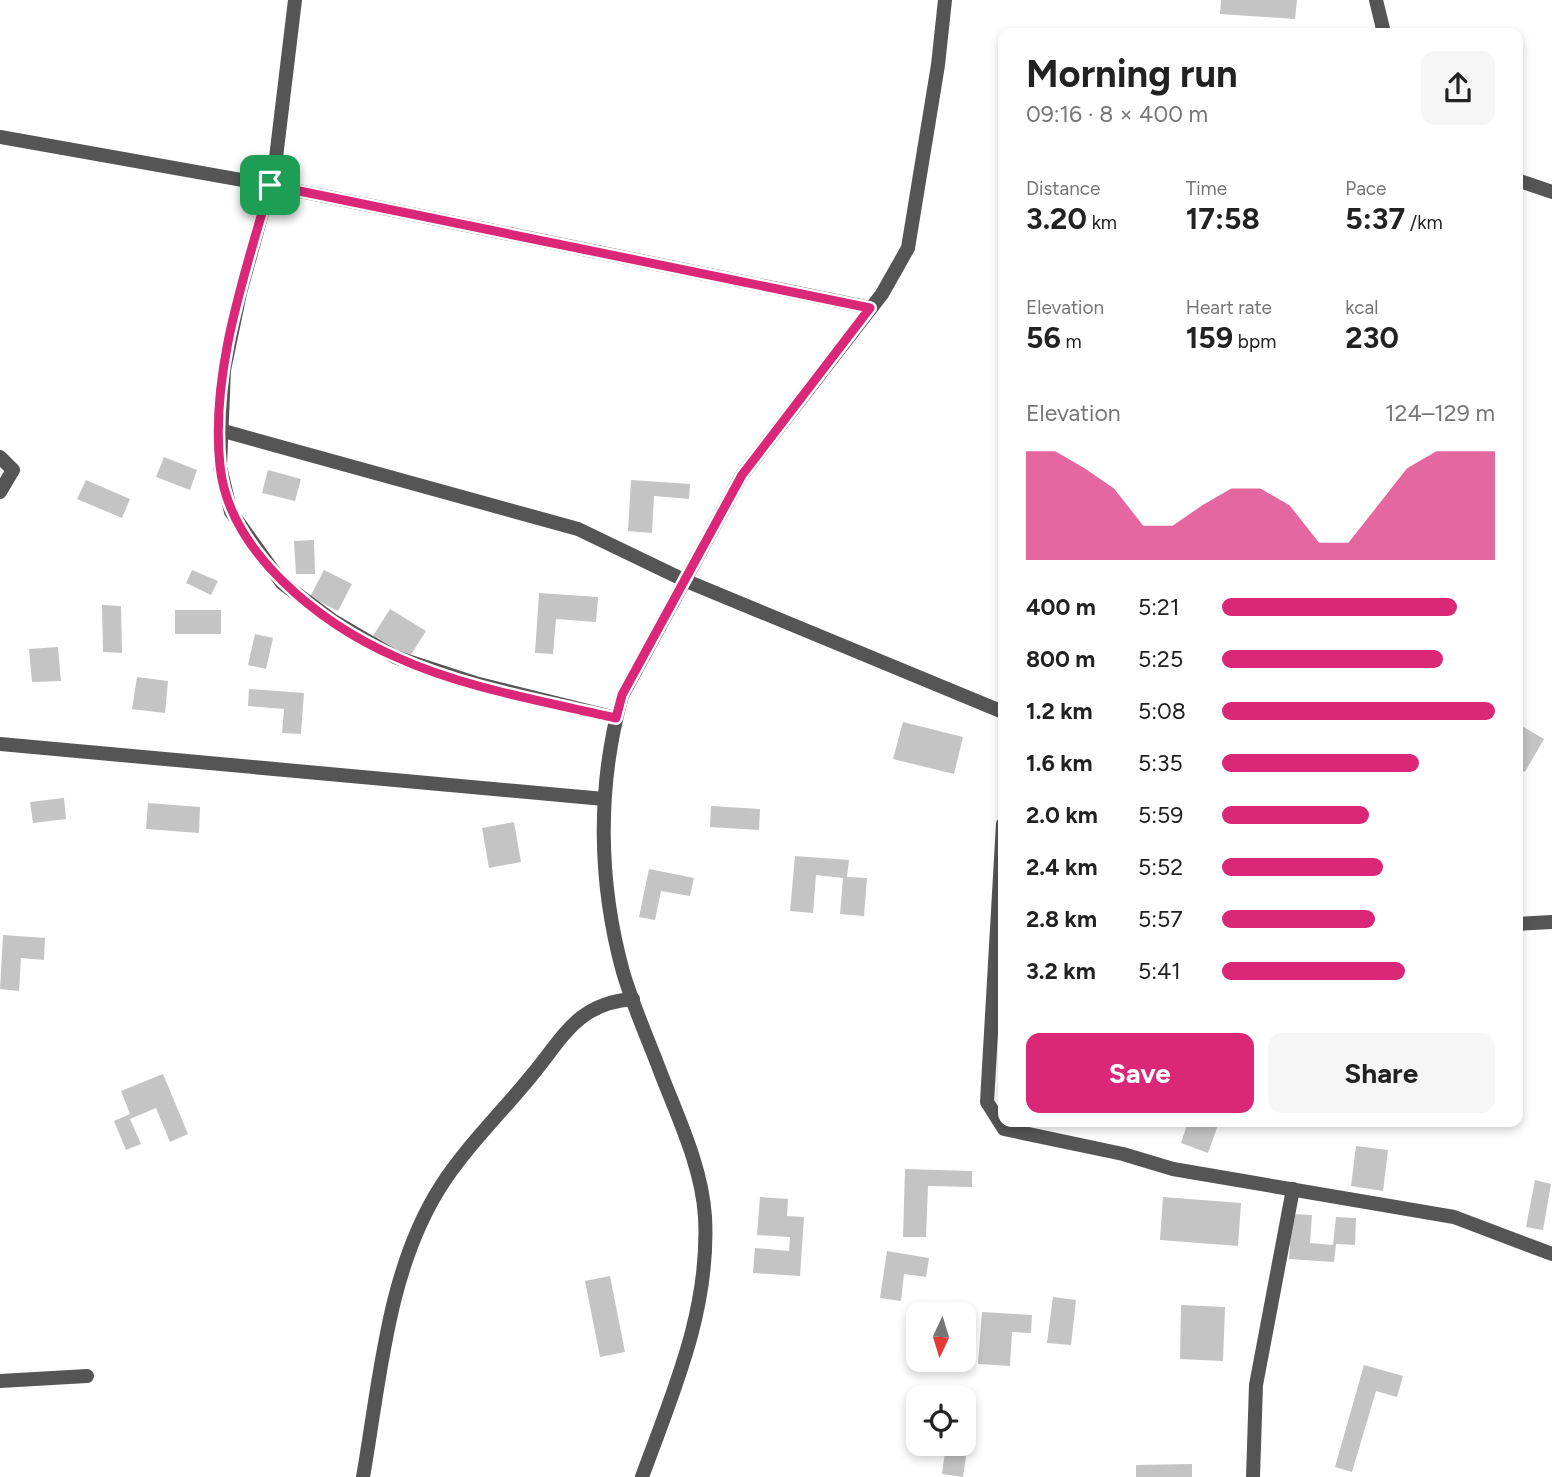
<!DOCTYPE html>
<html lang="en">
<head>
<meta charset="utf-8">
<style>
	:root { --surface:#fff; --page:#f6f6f6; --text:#222; --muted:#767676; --accent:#db2777 }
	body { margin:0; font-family:Figtree,sans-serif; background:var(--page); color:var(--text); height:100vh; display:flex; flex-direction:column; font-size:26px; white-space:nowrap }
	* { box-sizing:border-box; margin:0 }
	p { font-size:23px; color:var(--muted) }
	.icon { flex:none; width:38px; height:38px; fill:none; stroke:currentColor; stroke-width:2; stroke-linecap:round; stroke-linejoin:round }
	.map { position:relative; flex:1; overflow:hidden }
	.details { position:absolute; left:998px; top:28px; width:525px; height:1099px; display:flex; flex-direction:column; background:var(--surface); border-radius:14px; box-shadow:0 4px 10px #0003 }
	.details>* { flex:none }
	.needle { width:46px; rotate:184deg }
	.controls { position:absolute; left:906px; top:1302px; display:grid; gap:14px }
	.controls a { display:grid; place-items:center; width:70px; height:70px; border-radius:14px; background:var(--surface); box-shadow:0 4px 10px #0003; font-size:35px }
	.pin { position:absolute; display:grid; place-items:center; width:60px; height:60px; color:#fff; margin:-30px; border-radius:14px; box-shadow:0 4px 10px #0006 }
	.round { display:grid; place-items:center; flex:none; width:74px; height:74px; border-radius:14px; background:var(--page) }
	.overview { display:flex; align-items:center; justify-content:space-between; height:119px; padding:0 28px }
	h1 { font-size:38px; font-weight:700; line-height:52px }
	.stats { display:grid; grid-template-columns:repeat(3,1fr); gap:10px; height:119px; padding:7px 28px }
	.stats div { display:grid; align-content:center }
	.stats b { font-size:30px; font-weight:700 }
	.stats small { font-size:19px; font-weight:400 }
	.stats p { font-size:19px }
	.chart { height:196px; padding:14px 28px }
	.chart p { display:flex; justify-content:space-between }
	.chart svg { width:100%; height:126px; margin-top:7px; fill:var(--accent); opacity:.7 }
	.action { display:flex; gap:14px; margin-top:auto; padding:14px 28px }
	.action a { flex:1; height:80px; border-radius:14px; background:var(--accent); color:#fff; font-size:28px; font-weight:700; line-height:80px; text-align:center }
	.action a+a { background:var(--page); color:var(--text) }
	ul { padding:0 28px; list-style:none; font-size:23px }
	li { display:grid; grid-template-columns:112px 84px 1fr; align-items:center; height:52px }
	li i { height:18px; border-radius:9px; background:var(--accent) }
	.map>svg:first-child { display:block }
	.building { fill:#c4c4c4 }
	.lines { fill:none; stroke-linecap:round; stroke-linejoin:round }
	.minor { stroke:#555; stroke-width:14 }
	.route-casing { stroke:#fff; stroke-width:14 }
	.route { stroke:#db2777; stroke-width:9 }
</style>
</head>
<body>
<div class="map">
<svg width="1552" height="1477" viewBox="0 0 1552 1477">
	<rect width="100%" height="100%" fill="#fff"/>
	<g class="building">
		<path d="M1221,0H1297L1295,19L1220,14Z"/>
		<path d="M164,457L197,470L190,490L156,477Z"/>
		<path d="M268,470L301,479L295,501L262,493Z"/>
		<path d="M86,480L130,499L122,518L77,499Z"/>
		<path d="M631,480L690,484L689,499L654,496L652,533L628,531Z"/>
		<path d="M314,540L315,574H296L294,541Z"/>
		<path d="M192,570L218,581L211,595L186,583Z"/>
		<path d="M324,570L352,584L338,611L310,597Z"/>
		<path d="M539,593L598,597L596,622L556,619L553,654L535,653Z"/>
		<path d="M102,605L121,606L122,653L103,652Z"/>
		<path d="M390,609L426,631L407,661L371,639Z"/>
		<rect x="175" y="610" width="46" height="24"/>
		<path d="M255,634L273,638L266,669L248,665Z"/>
		<path d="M58,647L61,681L32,682L29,649Z"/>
		<path d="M137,677L168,681L165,713L132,709Z"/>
		<path d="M249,689L304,693L301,734L282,733L284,709L248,706Z"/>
		<path d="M903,722L963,737L954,774L893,759Z"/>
		<path d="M1517,723L1544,739L1525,772L1517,767Z"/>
		<path d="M64,798L66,819L33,823L30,802Z"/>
		<path d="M148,803L200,807L199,833L146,829Z"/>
		<path d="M711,806L760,809L759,830L710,827Z"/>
		<path d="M514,822L521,862L489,868L482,828Z"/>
		<path d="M795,856L849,860L847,877L867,878L864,916L840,914L843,878L816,875L813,913L790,911Z"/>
		<path d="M649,869L694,878L690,896L661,891L655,920L639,917Z"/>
		<path d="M3,935L45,938L44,960L21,958L19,991L0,989Z"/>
		<path d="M163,1074L188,1134L170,1142L156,1108L130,1119L141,1144L126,1150L114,1121L130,1114L121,1091Z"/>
		<path d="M1188,1122H1219L1208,1153L1181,1143Z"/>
		<path d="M1356,1146L1388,1150L1383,1191L1351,1186Z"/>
		<path d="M905,1169L972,1171V1187L928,1186L926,1237H903Z"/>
		<path d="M1535,1180L1551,1184L1543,1230L1526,1227Z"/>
		<path d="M760,1197L788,1199L787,1216L804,1217L800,1276L753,1273L755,1248L789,1251L790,1237L757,1235Z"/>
		<path d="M1163,1197L1241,1203L1238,1246L1160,1240Z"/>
		<path d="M1292,1214L1312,1215L1310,1243L1333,1245L1336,1217L1356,1218L1355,1245L1336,1244L1334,1262L1289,1259Z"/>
		<path d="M887,1251L929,1258L926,1277L904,1274L901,1301L880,1298Z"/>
		<path d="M610,1276L625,1352L600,1357L585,1281Z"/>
		<path d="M1053,1297L1076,1300L1071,1345L1047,1343Z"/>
		<path d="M1181,1305L1225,1307L1223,1361L1180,1359Z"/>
		<path d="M982,1312L1032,1315L1031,1333L1012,1332L1010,1366L978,1364Z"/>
		<path d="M1364,1365L1403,1376L1397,1397L1376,1391L1352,1472L1335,1467Z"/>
		<path d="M964,1441L968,1442L963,1477L942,1474L946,1444Z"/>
		<path d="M1192,1464V1477H1136V1465Z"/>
	</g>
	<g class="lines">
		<g class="minor">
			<path d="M295,0L275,166L240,293L224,370L220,467L231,512L282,583L332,620L395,657L475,683L616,718"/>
			<path d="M1376,0L1384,33"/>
			<path d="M0,137L270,185L871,308"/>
			<path d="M1517,180L1552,192"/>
			<path d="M220,430L578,529L684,580L1003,712"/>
			<path d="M0,457L13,470L0,492"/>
			<path d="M0,744L604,799"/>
			<path d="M1003,824L987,1102L1004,1129L1123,1154L1173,1169L1454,1217L1552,1254"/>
			<path d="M1517,924L1552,922"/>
			<path d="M0,1381L87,1376"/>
			<path d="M363,1477C380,1381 387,1270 441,1186C465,1148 503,1111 532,1075C563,1038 577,1003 633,999"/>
			<path d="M642,1477C673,1392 710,1310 705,1217C702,1167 678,1118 660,1071C648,1039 633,1006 623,972C598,881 597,786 622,696L742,475L882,294L908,248L938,65L945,0"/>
			<path d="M1253,1477L1256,1385L1293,1189"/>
		</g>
	</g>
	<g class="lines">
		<g class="route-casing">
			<path id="route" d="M270,185L870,308L742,475L622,695L616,718C543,701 464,688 396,657C321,624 229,553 220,466C210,372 245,274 270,185Z"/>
		</g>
		<use href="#route" class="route"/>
	</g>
</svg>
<div class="controls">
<a><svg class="needle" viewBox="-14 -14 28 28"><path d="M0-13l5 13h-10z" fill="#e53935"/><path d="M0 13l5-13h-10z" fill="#767676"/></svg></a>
<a><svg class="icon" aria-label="locate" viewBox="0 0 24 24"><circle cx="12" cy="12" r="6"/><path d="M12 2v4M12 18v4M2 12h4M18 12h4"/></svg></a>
</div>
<div class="pin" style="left:270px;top:185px;background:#1e9e55"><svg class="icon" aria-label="arrive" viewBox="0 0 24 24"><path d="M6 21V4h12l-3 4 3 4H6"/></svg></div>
<section class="details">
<div class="overview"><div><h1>Morning run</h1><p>09:16 · 8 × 400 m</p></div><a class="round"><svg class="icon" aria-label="share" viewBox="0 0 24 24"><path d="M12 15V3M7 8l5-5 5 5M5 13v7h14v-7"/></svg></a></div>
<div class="stats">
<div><p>Distance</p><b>3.20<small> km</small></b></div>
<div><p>Time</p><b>17:58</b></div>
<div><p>Pace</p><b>5:37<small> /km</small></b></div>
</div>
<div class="stats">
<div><p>Elevation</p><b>56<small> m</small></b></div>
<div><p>Heart rate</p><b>159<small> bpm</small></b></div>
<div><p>kcal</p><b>230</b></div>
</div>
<div class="chart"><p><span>Elevation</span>124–129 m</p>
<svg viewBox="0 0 160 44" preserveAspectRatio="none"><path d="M0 44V6L10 6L20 12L30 19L40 32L50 32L60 25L70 19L80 19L90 25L100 38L110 38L120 25L130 12L140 6L150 6L160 6V44z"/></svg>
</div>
<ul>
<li><b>400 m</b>5:21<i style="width:86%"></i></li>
<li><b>800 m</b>5:25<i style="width:81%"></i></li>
<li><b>1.2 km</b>5:08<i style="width:100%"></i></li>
<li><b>1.6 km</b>5:35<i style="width:72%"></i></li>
<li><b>2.0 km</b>5:59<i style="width:54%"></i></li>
<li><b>2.4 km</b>5:52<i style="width:59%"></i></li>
<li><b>2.8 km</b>5:57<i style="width:56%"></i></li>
<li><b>3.2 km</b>5:41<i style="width:67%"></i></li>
</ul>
<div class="action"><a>Save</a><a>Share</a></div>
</section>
</div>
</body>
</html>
